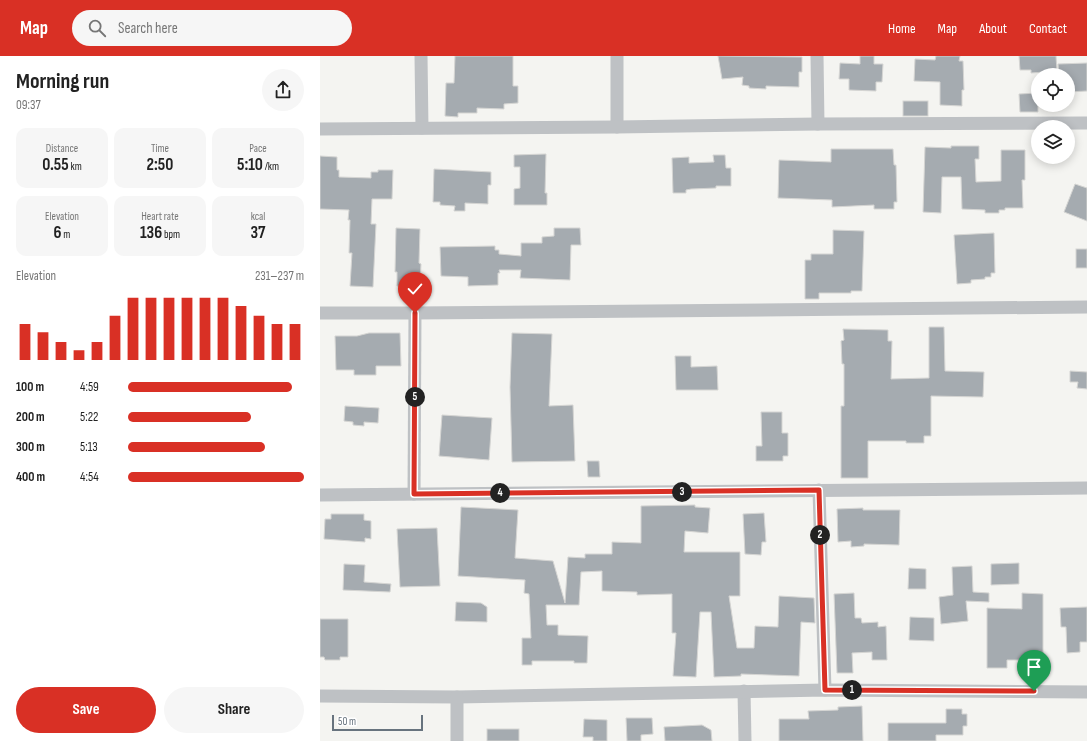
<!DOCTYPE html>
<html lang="en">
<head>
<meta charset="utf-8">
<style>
	:root { --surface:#fff; --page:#f6f6f6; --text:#222; --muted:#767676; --accent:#d93025 }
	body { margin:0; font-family:"Sofia Sans Condensed",sans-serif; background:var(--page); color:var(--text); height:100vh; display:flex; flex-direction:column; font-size:15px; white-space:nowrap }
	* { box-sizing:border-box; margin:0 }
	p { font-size:13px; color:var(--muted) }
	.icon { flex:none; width:22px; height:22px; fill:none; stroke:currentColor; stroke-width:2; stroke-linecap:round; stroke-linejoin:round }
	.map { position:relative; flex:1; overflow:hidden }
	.drawer { display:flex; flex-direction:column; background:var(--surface); width:320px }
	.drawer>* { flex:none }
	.tools { position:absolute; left:711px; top:12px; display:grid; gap:8px }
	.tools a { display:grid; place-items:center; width:44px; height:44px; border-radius:50%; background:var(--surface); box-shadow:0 2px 10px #0003; font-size:20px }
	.scale { position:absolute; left:12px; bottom:10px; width:91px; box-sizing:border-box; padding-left:4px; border:2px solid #67737e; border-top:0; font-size:11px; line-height:14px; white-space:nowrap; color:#67737e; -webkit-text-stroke:3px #fff; paint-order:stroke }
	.pin { position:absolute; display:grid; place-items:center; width:34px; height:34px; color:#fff; margin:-41px -17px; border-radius:50% 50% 50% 0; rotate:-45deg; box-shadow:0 0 4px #0007 }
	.pin .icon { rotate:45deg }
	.km { position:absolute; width:20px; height:20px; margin:-10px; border-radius:50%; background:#222; color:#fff; font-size:11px; line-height:20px; text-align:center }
	.round { display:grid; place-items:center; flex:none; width:42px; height:42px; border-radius:21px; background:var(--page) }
	.headline { display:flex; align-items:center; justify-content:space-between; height:68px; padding:0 16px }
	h1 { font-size:22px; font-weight:700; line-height:30px }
	.metrics { display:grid; grid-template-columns:repeat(3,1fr); gap:6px; height:68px; padding:4px 16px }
	.metrics div { display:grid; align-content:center; border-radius:10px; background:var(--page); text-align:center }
	.metrics b { font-size:17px; font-weight:700 }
	.metrics small { font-size:11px; font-weight:400 }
	.metrics p { font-size:11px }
	.chart { height:112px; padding:8px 16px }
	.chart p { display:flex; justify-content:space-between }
	.chart svg { width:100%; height:72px; margin-top:4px; stroke:var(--accent); stroke-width:6 }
	.action { display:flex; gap:8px; margin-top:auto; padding:8px 16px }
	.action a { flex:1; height:46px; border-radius:24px; background:var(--accent); color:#fff; font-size:16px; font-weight:700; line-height:46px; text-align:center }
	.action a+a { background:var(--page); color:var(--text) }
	ul { padding:0 16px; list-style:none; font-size:13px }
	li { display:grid; grid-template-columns:64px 48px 1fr; align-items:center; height:30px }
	li i { height:10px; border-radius:5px; background:var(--accent) }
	header { display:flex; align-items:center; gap:24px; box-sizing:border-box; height:56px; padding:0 20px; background:var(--accent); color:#fff }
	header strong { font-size:19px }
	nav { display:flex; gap:22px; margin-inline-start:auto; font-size:14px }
	.search { width:280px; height:36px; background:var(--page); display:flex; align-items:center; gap:10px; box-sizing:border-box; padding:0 14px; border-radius:22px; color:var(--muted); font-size:15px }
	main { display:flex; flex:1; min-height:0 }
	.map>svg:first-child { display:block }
	.building { fill:#a5abb0; stroke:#d5d5d3 }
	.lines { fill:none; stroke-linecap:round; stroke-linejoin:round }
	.minor { stroke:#bec1c4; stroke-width:13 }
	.route-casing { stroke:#fff; stroke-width:8 }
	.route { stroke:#d93025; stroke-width:5 }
</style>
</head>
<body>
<header>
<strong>Map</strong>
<div class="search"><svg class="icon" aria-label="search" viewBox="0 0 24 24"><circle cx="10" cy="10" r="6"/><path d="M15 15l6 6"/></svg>Search here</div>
<nav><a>Home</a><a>Map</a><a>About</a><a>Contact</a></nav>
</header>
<main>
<section class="drawer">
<div class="headline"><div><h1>Morning run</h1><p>09:37</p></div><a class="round"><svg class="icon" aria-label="share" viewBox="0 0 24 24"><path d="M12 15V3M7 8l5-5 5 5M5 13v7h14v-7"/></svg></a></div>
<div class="metrics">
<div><p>Distance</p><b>0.55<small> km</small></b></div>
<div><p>Time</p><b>2:50</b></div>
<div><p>Pace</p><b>5:10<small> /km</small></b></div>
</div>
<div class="metrics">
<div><p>Elevation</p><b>6<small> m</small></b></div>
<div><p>Heart rate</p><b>136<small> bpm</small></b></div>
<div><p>kcal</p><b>37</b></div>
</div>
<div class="chart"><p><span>Elevation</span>231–237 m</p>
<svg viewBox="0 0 160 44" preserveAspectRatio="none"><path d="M5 44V22M15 44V27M25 44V33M35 44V38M45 44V33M55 44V17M65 44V6M75 44V6M85 44V6M95 44V6M105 44V6M115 44V6M125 44V11M135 44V17M145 44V22M155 44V22"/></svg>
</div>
<ul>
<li><b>100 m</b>4:59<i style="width:93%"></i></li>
<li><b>200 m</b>5:22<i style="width:70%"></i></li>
<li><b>300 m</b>5:13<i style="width:78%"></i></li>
<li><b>400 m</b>4:54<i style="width:100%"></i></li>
</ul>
<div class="action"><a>Save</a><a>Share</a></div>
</section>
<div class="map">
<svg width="767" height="685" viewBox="0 0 767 685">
	<rect width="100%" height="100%" fill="#f4f4f1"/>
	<g class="building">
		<path d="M135,0H193V30H198V47L184,48V53L157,52V57H138V61L125,60L126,27H134Z"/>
		<path d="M398,0L482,1V16H479V31L446,30V33L429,32V30L422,29L423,21L402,23Z"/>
		<path d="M540,0H554V8H563L562,26H556V35L529,34V23H519L520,7L540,8Z"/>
		<path d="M616,0H640L639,5H643L644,34H642V50L620,49V26L594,25L595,3L615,4Z"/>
		<path d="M699,0H736L737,15L711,17V14H700Z"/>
		<path d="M767,7V35L748,36V19H739L738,8Z"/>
		<path d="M718,37V56H700L699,38Z"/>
		<rect x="583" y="45" width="25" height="15"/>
		<path d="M631,90H659V103H655L656,126L681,125V94H705V124H702L703,152H685V154H679V157H665V154L642,153L641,121H622L621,157L603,156L605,91L631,92Z"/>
		<path d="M511,93H573L574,109H576L577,146H574V153H554V149L512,151V144L458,142L459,104L511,106Z"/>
		<path d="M226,98L225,137H227V149H194V133L200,132V111H194V99Z"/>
		<path d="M393,99H405L406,112H411V130H396V132L371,133L366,134V137H353L352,102L369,101V107L394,106Z"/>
		<path d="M0,100L17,101V114H19V121L51,122V116H58V114H73L72,143H52L51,168H56L53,231L30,230L32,197H29L30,164H28L29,154L0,153Z"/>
		<path d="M114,113L171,116V129H168V148L145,147V155H134L135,150L120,149V146H113Z"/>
		<path d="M755,128L767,132V165L744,156Z"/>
		<path d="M76,172L100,173L99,207L101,208L100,229L77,230V216H75Z"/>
		<path d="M234,172H260L261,189H251L250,224L200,222L201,214H179L180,217H178V229L148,230V221L121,220L120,191L175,190V194H179V198L201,200V187H222V181L234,180Z"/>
		<path d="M513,174L544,175L542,235H531V237H499V243H485V204H491V198H513Z"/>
		<path d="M674,177L675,217H671V221H665V223L651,224V227L637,228L634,179Z"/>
		<rect x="756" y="193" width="11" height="19"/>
		<path d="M609,271H624L625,315L664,316L663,341L611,340V380H604V387H586V385H548V422H521V350H524V308H522L521,285L524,284L523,273L568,274V285H572L571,323L609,322Z"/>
		<path d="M49,277H80L81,310H56V319H34V314H16L15,280H37Z"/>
		<path d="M192,277L232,278L229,350L253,349L255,405L192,406L190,331Z"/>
		<path d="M355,300H371V311L397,310L398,334H356Z"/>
		<path d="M750,315L767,316V333L757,332L758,326H750Z"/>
		<path d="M25,350L59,352L58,367L44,366V370L33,369V366L24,365Z"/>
		<path d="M441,356H462V377H468V400H463V405H436V390H442Z"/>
		<path d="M122,359L172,362L169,404L119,400Z"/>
		<path d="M267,405H279L280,421H268Z"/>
		<path d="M375,449V451L390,452L388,477L365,475L364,496H420V540H409L417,592H434L435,570L458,571L459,540L494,542L495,567L481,566L479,620L421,618V620L394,621L391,556H380L376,621L353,620L356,577H352V538L317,539V536L282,535V515L261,516L259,549H226L227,569H238V579L268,580L267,607H254V605H212V609H202V582H211L209,538L204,537L205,524L138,520L141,451L198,454L195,502L233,505L245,547L248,501L265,502V498H292V486L321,487V450Z"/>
		<path d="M543,452V454H580L579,489L544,488V490L531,491V485L518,486L517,453Z"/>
		<path d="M444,457L446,486H442L441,499L425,498L423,458Z"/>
		<path d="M11,458H44V464L51,465V483L45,482V486L4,483L5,463H11Z"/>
		<path d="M117,472L120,530L80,531L77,473Z"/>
		<path d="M699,507V528L671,529V508Z"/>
		<path d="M24,508L45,509L44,526L71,528L70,536L23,534Z"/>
		<path d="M652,510L653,536L669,537V546L646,545L648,565L621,568L619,541L633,539L632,511Z"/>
		<path d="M589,512L606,513V533H588Z"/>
		<path d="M534,537L535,562H541L542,567L558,566V571L566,570L567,604H552V596L532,597L533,617H517L514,538Z"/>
		<path d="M702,537L723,538V604H687V612H667V552L702,553Z"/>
		<path d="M136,546L161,547L167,551V566L135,565Z"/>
		<path d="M767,551V586H760V596L747,597L746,571H741L740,552Z"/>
		<path d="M590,561L614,562V585L589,584Z"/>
		<path d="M0,563H28V601H20V604H5L4,601H0Z"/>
		<path d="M542,650L543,685H459V663H489L488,655L518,654V651Z"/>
		<path d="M626,653H642V658H647V670H643V679H616V685H568V667H626Z"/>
		<path d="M306,662H332L333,678L321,679V685H307Z"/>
		<path d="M264,663L287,664V685H273V681H263Z"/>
		<path d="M382,669L391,674L392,685H345L344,671Z"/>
		<rect x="167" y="673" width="32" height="12"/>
	</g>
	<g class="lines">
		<g class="minor">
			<path d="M101,0L102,72"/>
			<path d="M497,0L498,68"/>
			<path d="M297,71V0"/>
			<path d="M0,73L297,71L498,68L767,67"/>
			<path d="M0,257H95L767,251"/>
			<path d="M499,434L505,634"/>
			<path d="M94,438L95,257"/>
			<path d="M0,439L767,432"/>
			<path d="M424,635L425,685"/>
			<path d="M0,640L137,641L505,634L767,636"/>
			<path d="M137,641V685"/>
		</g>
	</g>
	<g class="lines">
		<g class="route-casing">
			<path id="route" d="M95,257L94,438L499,434L505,634L714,635"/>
		</g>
		<use href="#route" class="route"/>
	</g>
</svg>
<div class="tools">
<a><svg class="icon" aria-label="locate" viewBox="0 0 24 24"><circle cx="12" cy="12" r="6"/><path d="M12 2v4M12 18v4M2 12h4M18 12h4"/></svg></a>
<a><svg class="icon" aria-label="layers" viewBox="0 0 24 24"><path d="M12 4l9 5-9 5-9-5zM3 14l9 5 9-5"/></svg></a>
</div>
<div class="scale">50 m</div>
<div class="pin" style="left:714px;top:635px;background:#1e9e55"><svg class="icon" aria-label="arrive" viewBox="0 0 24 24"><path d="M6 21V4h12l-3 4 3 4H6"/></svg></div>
<div class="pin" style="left:95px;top:257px;background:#d93025"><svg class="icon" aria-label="check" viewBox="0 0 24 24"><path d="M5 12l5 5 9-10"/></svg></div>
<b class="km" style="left:532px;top:634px">1</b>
<b class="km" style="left:500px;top:479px">2</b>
<b class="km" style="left:362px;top:436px">3</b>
<b class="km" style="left:180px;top:437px">4</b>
<b class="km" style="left:95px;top:341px">5</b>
</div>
</main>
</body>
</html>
